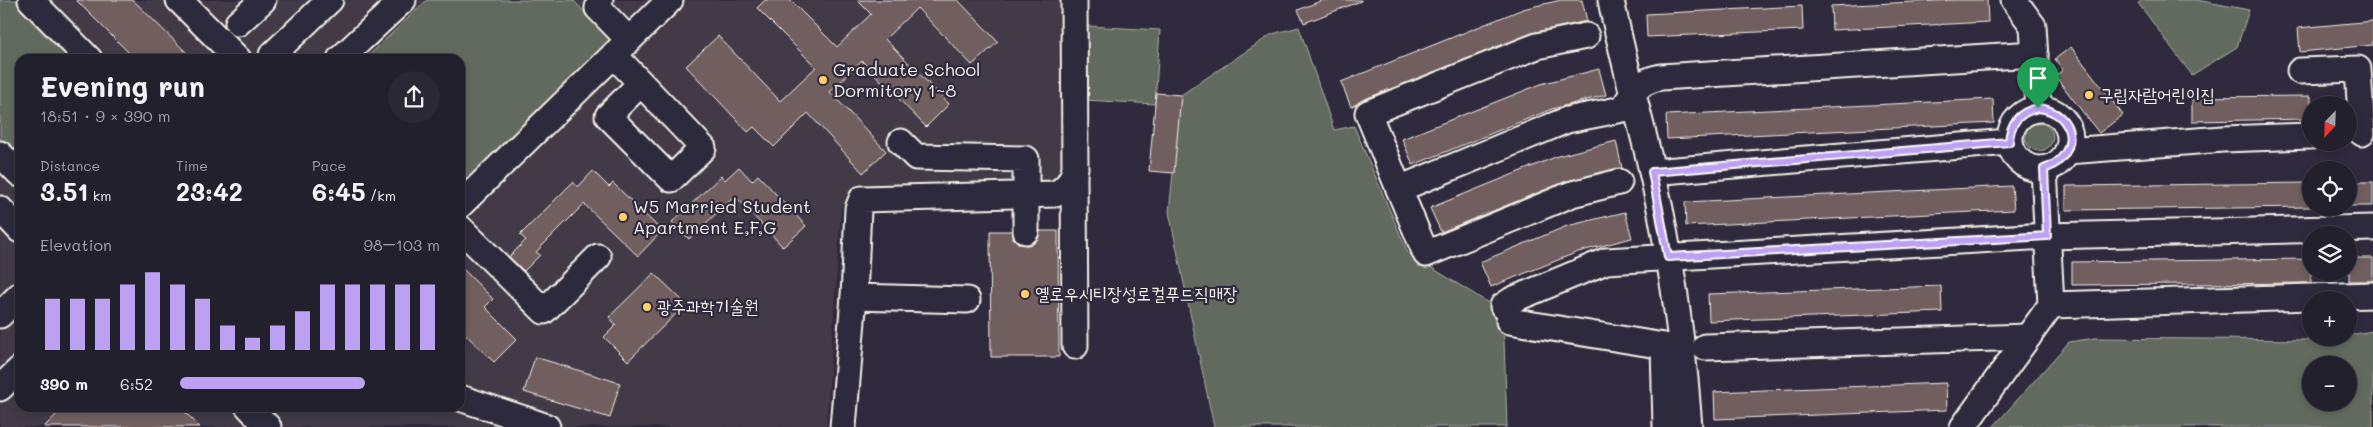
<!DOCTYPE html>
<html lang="en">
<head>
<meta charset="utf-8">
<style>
	:root { --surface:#23202e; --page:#2b2836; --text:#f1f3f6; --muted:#a3a3aa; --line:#403e4a; --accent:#bca0f2 }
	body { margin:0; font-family:Mali,"Poor Story",sans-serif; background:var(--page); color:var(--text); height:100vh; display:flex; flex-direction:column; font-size:19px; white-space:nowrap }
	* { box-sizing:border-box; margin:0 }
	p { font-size:16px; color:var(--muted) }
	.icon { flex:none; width:28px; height:28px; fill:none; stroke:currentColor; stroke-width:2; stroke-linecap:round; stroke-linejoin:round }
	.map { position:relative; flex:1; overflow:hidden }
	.side { position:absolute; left:15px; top:54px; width:450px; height:358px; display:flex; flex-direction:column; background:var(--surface); border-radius:15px; box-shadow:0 2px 8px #0003,0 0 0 1px var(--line) }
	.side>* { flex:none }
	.needle { width:32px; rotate:203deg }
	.tools { position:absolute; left:2302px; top:96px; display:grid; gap:10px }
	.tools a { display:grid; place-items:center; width:55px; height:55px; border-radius:50%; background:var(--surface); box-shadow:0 2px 8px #0003,0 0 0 1px var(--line); font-size:25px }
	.pin { position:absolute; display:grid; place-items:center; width:42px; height:42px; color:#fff; margin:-51px -21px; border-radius:50% 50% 50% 0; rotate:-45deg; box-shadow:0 0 5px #0007 }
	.pin .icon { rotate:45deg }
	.round { display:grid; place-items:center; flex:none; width:52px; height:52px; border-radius:26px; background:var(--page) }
	.headline { display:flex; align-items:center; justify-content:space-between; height:85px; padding:0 25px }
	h1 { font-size:28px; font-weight:700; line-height:38px }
	.metrics { display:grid; grid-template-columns:repeat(3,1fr); gap:8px; height:85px; padding:5px 25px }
	.metrics div { display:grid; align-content:center }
	.metrics b { font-size:25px; font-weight:700 }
	.metrics small { font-size:14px; font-weight:400 }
	.metrics p { font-size:14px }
	.chart { height:140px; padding:10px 25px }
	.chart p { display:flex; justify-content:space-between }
	.chart svg { width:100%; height:90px; margin-top:5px; stroke:var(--accent); stroke-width:6 }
	ul { padding:0 25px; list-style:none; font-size:16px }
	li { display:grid; grid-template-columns:80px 60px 1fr; align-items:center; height:38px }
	li i { height:12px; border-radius:6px; background:var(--accent) }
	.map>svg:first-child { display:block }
	.built { fill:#433a47; fill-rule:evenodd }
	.green { fill:#626b5f; stroke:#abaea4; fill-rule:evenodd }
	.building { fill:#715e5e; stroke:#f4f1e8 }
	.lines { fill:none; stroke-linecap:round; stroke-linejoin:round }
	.minor-casing { stroke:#f4f1e8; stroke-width:29 }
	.minor { stroke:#2f2a3d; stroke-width:25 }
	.route-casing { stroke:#fff; stroke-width:10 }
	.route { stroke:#bca0f2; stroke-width:6 }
	.poi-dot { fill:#ffd166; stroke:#2f2a3d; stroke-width:2 }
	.labels { text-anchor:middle; stroke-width:4.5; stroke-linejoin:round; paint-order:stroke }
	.poi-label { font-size:18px; fill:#f4f1e8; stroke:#2f2a3d; text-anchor:start }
</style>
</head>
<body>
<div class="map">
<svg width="2373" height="427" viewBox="0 0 2373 427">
	<rect width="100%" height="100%" fill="#2f2a3d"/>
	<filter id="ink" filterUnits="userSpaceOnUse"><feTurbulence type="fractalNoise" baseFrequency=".02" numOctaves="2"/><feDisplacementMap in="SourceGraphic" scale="10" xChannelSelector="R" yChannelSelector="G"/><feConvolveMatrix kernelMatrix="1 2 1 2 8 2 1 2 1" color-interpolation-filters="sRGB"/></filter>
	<g filter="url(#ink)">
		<path class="built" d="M0,0H1069L1070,170L1055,190L858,193L841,208L826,427H0ZM20,59H460V406H20Z"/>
		<g class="green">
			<path d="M0,0H21L80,59H20V166L0,145Z"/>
			<path d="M427,0H573L614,43L460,188V59H365Z"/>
			<path d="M2143,0H2197L2249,10L2237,47L2192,75L2138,3Z"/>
			<path d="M1087,26L1160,30L1155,104L1083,100Z"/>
			<path d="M1299,27L1334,130L1354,126L1408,253L1503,312L1507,427H1214L1169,212L1181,95L1272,34Z"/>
			<circle cx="2039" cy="137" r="14"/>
			<path d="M2373,331V427H1993L2069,342L2095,338L2310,340L2349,338V335ZM2311,365H2349V402H2311Z"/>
		</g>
		<g class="building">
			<path d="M76,0H133L193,59H135Z"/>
			<path d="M765,0H790L837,47L871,14L857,0H958L998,42L972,65L917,8L885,39L949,104L926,127L862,61L830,92L886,151L863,173L808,113L774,147L754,127L748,132L686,66L718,36L780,101L816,67L757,8Z"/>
			<path d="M1323,0H1361V1L1304,23L1298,10Z"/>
			<path d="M1561,0H1582L1587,21L1532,33L1363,100L1351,107L1341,82L1523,9Z"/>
			<path d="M1955,0H1987L1988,22L1832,30L1831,6Z"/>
			<path d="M1802,6L1803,30L1647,37L1646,14Z"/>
			<path d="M2373,21V45L2300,52L2298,28Z"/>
			<path d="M2071,47L2123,115L2099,133L2055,76L2063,70L2055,59Z"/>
			<path d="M1599,69L1606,95L1552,109L1413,165L1402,139L1541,84Z"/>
			<path d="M1156,93L1181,95L1174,173L1149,171Z"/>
			<path d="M2311,96V119L2192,121V97Z"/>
			<path d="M1993,99L1994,123L1667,139L1666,115Z"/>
			<path d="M1616,141L1622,168L1567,181L1441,232L1430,208L1558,156Z"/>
			<path d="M739,167L752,181L758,175L806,226L783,247L735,196L689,239L672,222L721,176L725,180Z"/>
			<path d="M593,171L609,187L613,183L662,231L638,256L584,204L536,252L540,255L524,271L509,257L526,240L520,235L573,182L578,187Z"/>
			<rect x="2349" y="182" width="24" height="24"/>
			<path d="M2311,183V207L2066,210V186Z"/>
			<path d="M2012,186L2014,210L1686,226L1685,202Z"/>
			<path d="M1625,212L1632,238L1578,252L1491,287L1480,262L1567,226Z"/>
			<path d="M990,231H1012L1013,238L1018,243L1026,245L1033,244L1038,239L1040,231H1058L1059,357H991Z"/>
			<rect x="2349" y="258" width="24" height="23"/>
			<path d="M2311,259V283L2072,285V262Z"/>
			<path d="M460,266L493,299L485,307L517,339L494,362L460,329Z"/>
			<path d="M654,273L686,304L628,361L604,337L616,325L609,317Z"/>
			<path d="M1941,286L1942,312L1709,321L1708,294Z"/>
			<path d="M535,357L620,383L610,418L524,392Z"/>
			<path d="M1946,383L1947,410L1715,419L1714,392Z"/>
			<path d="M65,406H179L200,427H44Z"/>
		</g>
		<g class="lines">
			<g class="minor-casing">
				<g id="minor">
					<path d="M31,0L89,59"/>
					<path d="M179,0L238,59"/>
					<path d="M600,0L598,8L629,40"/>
					<path d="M1611,0C1622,57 1639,114 1652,171C1671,255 1683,341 1689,427"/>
					<path d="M2014,0L2033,26L2038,108"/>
					<path d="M238,23L263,0"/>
					<path d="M1586,36L1537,46L1368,113L1399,189L1567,120L1623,109C1634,91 1639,81 1661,77L2035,54"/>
					<path d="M272,55L330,0"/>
					<path d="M614,55L703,148L671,179L608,116L641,83"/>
					<path d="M340,59L403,0"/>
					<path d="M2300,71L2358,69L2362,133"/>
					<circle cx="2040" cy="139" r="30"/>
					<path d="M901,142L916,157L1026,159V231"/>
					<path d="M2068,151L2223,139L2311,136"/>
					<path d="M0,154L20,174"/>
					<path d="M1652,172L2009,142"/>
					<path d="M1074,174L1075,346"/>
					<path d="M1399,189L1426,254L1572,194L1619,182"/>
					<path d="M460,205L670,0"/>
					<path d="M0,209L20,230"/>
					<path d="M460,228L544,311L598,257"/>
					<path d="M854,297L967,300"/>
					<path d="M2051,305L2373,295"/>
					<path d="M1503,306L1512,300L1606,261L2047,236L2373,228"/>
					<path d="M0,315L20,295"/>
					<path d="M1509,321L1664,346L1666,427"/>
					<path d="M1705,347L2028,337"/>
					<path d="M0,388L20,369"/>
					<path d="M460,398L527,420"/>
					<path d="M248,406L268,427"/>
					<path d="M524,427L527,420L547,427"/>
					<path d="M843,427L854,297L858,209L862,199L1055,194C1066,189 1073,180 1075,168L1074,0"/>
					<path d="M1963,427L2051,305L2044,169"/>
				</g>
			</g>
			<use href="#minor" class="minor"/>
		</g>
	</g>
	<g class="lines" filter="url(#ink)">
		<g class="route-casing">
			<path id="route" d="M2038,108C2077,112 2081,156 2044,169L2047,236L1668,257L1652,172L2009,142C2010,123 2019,112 2038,108Z"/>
		</g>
		<use href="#route" class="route"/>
	</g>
	<g class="poi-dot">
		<circle cx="823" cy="80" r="5"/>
		<circle cx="2089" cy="95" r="5"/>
		<circle cx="623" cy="217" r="5"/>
		<circle cx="1025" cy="294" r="5"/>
		<circle cx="647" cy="307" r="5"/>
	</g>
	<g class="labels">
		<g class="poi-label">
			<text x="833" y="76">Graduate School<tspan x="833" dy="21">Dormitory 1~8</tspan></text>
			<text x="2099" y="101">구립자람어린이집</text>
			<text x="633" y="213">W5 Married Student<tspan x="633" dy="21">Apartment E,F,G</tspan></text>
			<text x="1035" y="300">옐로우시티장성로컬푸드직매장</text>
			<text x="657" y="313">광주과학기술원</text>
		</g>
	</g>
</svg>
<div class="tools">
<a><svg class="needle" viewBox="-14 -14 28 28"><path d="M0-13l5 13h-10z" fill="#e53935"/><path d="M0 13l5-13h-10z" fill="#a3a3aa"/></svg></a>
<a><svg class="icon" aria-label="locate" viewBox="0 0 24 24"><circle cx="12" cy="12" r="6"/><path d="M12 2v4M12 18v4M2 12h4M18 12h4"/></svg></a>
<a><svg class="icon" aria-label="layers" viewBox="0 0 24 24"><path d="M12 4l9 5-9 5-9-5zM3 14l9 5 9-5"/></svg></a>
<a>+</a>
<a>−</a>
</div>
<div class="pin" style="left:2038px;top:108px;background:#1e9e55"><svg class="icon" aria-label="arrive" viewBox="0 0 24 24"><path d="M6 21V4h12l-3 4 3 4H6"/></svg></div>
<section class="side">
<div class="headline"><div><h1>Evening run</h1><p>18:51 · 9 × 390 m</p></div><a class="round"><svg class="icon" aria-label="share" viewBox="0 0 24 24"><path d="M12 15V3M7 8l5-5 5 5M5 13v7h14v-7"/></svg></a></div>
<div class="metrics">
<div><p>Distance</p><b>3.51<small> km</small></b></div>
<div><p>Time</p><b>23:42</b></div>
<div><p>Pace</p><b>6:45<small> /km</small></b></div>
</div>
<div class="chart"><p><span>Elevation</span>98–103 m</p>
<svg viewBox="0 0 160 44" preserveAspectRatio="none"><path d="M5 44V19M15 44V19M25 44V19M35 44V12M45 44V6M55 44V12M65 44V19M75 44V32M85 44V38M95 44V32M105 44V25M115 44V12M125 44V12M135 44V12M145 44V12M155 44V12"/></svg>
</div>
<ul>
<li><b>390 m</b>6:52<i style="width:71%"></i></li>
</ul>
</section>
</div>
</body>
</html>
